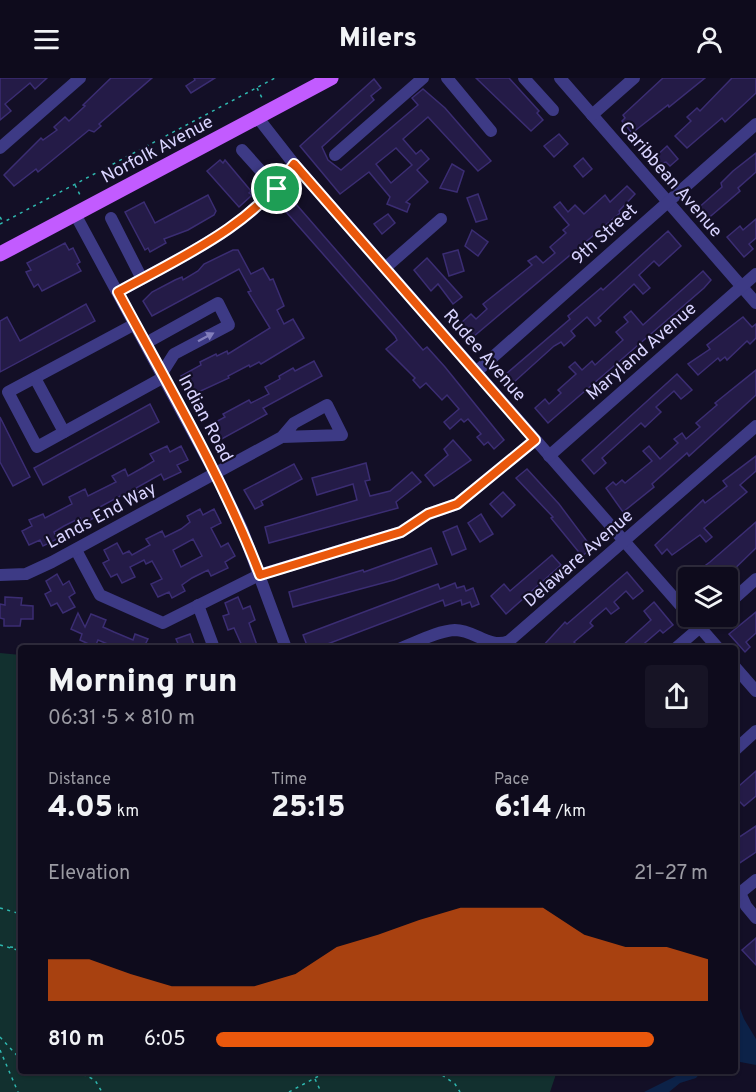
<!DOCTYPE html>
<html lang="en">
<head>
<meta charset="utf-8">
<style>
	:root { --surface:#0e0b1c; --page:#171425; --text:#f1f3f6; --muted:#9b9ba3; --line:#2e2b3b; --accent:#ea580c }
	body { margin:0; font-family:Overpass,sans-serif; background:var(--page); color:var(--text); height:100vh; display:flex; flex-direction:column; font-size:22px; white-space:nowrap }
	* { box-sizing:border-box; margin:0 }
	p { font-size:20px; color:var(--muted) }
	.icon { flex:none; width:33px; height:33px; fill:none; stroke:currentColor; stroke-width:2; stroke-linecap:round; stroke-linejoin:round }
	.map { position:relative; flex:1; overflow:hidden }
	.drawer { position:absolute; left:18px; top:567px; width:720px; height:429px; display:flex; flex-direction:column; background:var(--surface); border-radius:6px; box-shadow:0 2px 4px #0004,0 0 0 2px var(--line) }
	.drawer>* { flex:none }
	.buttons { position:absolute; left:678px; top:489px; display:grid; gap:12px }
	.buttons a { display:grid; place-items:center; width:60px; height:60px; border-radius:6px; background:var(--surface); box-shadow:0 2px 4px #0004,0 0 0 2px var(--line); font-size:30px }
	.pin { position:absolute; display:grid; place-items:center; width:51px; height:51px; color:#fff; margin:-26px; border:3px solid #fff; border-radius:50%; box-shadow:0 2px 6px #0007 }
	.round { display:grid; place-items:center; flex:none; width:63px; height:63px; border-radius:6px; background:var(--page) }
	.summary { display:flex; align-items:center; justify-content:space-between; height:102px; padding:0 30px }
	h1 { font-size:33px; font-weight:800; line-height:45px }
	.metrics { display:grid; grid-template-columns:repeat(3,1fr); gap:9px; height:102px; padding:6px 30px }
	.metrics div { display:grid; align-content:center }
	.metrics b { font-size:30px; font-weight:800 }
	.metrics small { font-size:16px; font-weight:400 }
	.metrics p { font-size:16px }
	.chart { height:168px; padding:12px 30px }
	.chart p { display:flex; justify-content:space-between }
	.chart svg { width:100%; height:108px; margin-top:6px; fill:var(--accent); opacity:.7 }
	ul { padding:0 30px; list-style:none; font-size:20px }
	li { display:grid; grid-template-columns:96px 72px 1fr; align-items:center; height:45px }
	li i { height:15px; border-radius:8px; background:var(--accent) }
	header { display:flex; justify-content:space-between; align-items:center; height:78px; padding:0 30px; background:var(--surface); font-size:27px; font-weight:800 }
	.map>svg:first-child { display:block }
	.green { fill:#12302f }
	.water { fill:#0c2248 }
	.building { fill:#241b47; stroke:#3b2d73; stroke-width:1.5; fill-rule:evenodd }
	.lines { fill:none; stroke-linecap:round; stroke-linejoin:round }
	.path { stroke:#2fb8b0; stroke-width:1.5; stroke-dasharray:3 4.5; stroke-linecap:butt }
	.minor { stroke:#3d3a85; stroke-width:12 }
	.major { stroke:#c25bff; stroke-width:15 }
	.oneway { fill:#837fbc }
	.route-casing { stroke:#fff; stroke-width:12 }
	.route { stroke:#ea580c; stroke-width:8 }
	.labels { text-anchor:middle; stroke-width:4.5; stroke-linejoin:round; paint-order:stroke }
	.street-label { font-size:18px; fill:#d9d4ff; stroke:#130f26 }
</style>
</head>
<body>
<header><svg class="icon" aria-label="menu" viewBox="0 0 24 24"><path d="M4 6h16M4 12h16M4 18h16"/></svg>Milers<svg class="icon" aria-label="person" viewBox="0 0 24 24"><circle cx="12" cy="8" r="4"/><path d="M4 21q1-7 8-7t8 7"/></svg></header>
<div class="map">
<svg width="756" height="1014" viewBox="0 0 756 1014">
	<rect width="100%" height="100%" fill="#130f26"/>
	<path class="green" d="M0,575L21,577V993H557L550,1014H0Z"/>
	<g class="water">
		<path d="M735,917L744,941L756,961V987L735,983Z"/>
		<path d="M686,993H702L696,1000L680,1005L669,1014H644Z"/>
	</g>
	<g class="building">
		<path d="M0,0H47L35,11L30,5L5,26L11,33L0,42Z"/>
		<path d="M111,0H152L99,46L101,48L94,54L89,52L38,94L36,91L14,108L4,97L41,60L43,62L57,52L54,49L65,39L69,43L85,28L83,27Z"/>
		<path d="M194,0H215L191,15L186,8L195,2Z"/>
		<path d="M476,0H509L539,33L537,35L543,42L531,53Z"/>
		<path d="M663,0H705L669,29L668,27L632,55L622,43L625,40L623,37Z"/>
		<path d="M732,0H756V15L725,44L722,40L687,70L675,58L691,43L687,39L697,30L700,33Z"/>
		<path d="M374,1L381,10L371,18L374,22L322,69L328,82L341,92L418,27L412,20L423,11L445,30L491,83L478,93L428,39L403,61L416,76L421,72L429,81L417,92L428,104L406,124L410,126L407,134L387,126L390,119L369,94L340,116L300,68ZM396,70L412,87L391,105L376,86Z"/>
		<path d="M559,56L568,66L554,79L544,68Z"/>
		<path d="M667,68L678,81L670,88L666,84L659,86L654,80Z"/>
		<path d="M756,75V94L738,110L740,113L705,143L696,132L722,109L721,105L733,93Z"/>
		<path d="M583,80L592,91L583,99L574,88Z"/>
		<path d="M220,82L223,85L225,82L251,113L249,115L252,117L239,129L207,93Z"/>
		<path d="M452,86L464,93L457,114L440,110Z"/>
		<path d="M627,108L635,116L619,133L620,135L473,259L461,245L471,236L476,241L487,231L483,226L532,187L528,183L536,178L543,185L555,175L550,169L566,155L563,152L569,147L554,129L560,124L568,134L575,127L584,136L605,117L610,124Z"/>
		<path d="M478,116L487,141L476,144L467,120Z"/>
		<path d="M208,117L216,133L214,137L188,152L164,161L166,165L150,174L148,170L145,172L125,134L144,124L155,145Z"/>
		<path d="M289,118L423,272L427,269L445,289L504,362L494,371L488,364L484,367L477,359L481,356L468,341L464,344L461,341L450,351L444,344L459,331L447,317L442,322L426,305L420,310L413,302L415,300L386,271L397,262L395,258L280,127Z"/>
		<path d="M388,136L395,145L382,156L374,146Z"/>
		<path d="M756,141V160L749,166L753,171L744,179L727,159L740,148L743,152Z"/>
		<path d="M472,152L488,164L478,178L465,168Z"/>
		<path d="M668,153L681,168L659,188L654,183L639,197L650,210L643,216L634,206L598,240L601,243L595,248L587,239L571,253L575,258L564,268L561,264L554,268L513,305L506,296L570,241L568,238L601,210L603,212Z"/>
		<path d="M65,165L69,172L73,170L80,184L77,186L81,193L42,213L38,206L34,209L26,194L31,192L27,185Z"/>
		<path d="M233,172H238L251,196L263,190L270,202L273,201L284,228L277,232L284,246L293,241L304,260L261,286L259,284L250,289L249,287L228,298L229,300L192,317L181,298L201,287L200,284L216,276L217,278L227,273L228,276L270,250L248,214L251,213L239,191L152,238L143,223L152,214L175,202L182,199L183,202L198,193L204,186Z"/>
		<path d="M458,172L464,193L449,198L443,176Z"/>
		<path d="M427,180L462,219L453,226L438,206L431,213L414,192Z"/>
		<path d="M703,193L711,202L704,210L548,345L535,330L545,321L549,326L561,315L558,312L576,296L569,289L575,284L582,292L592,283L595,287L623,262L616,254L628,244L624,239L631,233L643,247Z"/>
		<path d="M86,226L95,243L0,294V243L7,239L20,263Z"/>
		<path d="M743,239L752,249L756,246V260L750,266L747,263L727,282L725,279L720,283L718,280L698,297L688,286L710,271L707,267Z"/>
		<path d="M314,283L322,298L263,330L267,336L218,363L210,347L225,339L223,336L249,322L251,325L269,316L265,309L280,301L279,298L293,290L295,293Z"/>
		<path d="M756,292V317L689,378L687,375L652,406L654,409L623,434L606,410L613,404L616,407L622,402L625,405L652,383L643,373L649,368L660,381L678,365L674,361L682,355L686,361L700,349L696,345L717,327L715,325Z"/>
		<path d="M677,296L692,312L681,321L674,313L656,329L661,334L645,349L641,345L602,380L606,385L594,396L582,382Z"/>
		<path d="M150,326L159,344L43,407L34,390Z"/>
		<path d="M0,339L30,399L13,408L0,384Z"/>
		<path d="M453,362L471,382L434,408L425,397L448,377L444,371Z"/>
		<path d="M167,368L170,374L181,368L188,382L177,387L181,394L164,402L161,396L136,410L139,416L125,423L122,417L96,431L99,437L83,446L80,440L64,448L54,454L57,461L43,468L40,462L29,467L22,453L32,448L29,442L43,436L45,440L72,426L69,419L85,411L88,418L116,404L112,398L125,391L128,398L144,389L154,383L150,376Z"/>
		<path d="M756,378V393L740,407L747,414L704,450L712,459L706,464L700,457L672,477L667,471L662,476L655,467L703,422L705,425L727,408L723,403Z"/>
		<path d="M366,385L370,402L365,403L370,418L390,413L412,394L421,404L396,424L398,430L269,465L265,449L357,422L353,406L317,417L312,400Z"/>
		<path d="M294,386L302,401L261,423L263,427L255,431L244,412Z"/>
		<path d="M527,391L559,426L592,470L582,478L551,440L553,439L516,400Z"/>
		<path d="M503,414L515,427L502,439L490,426Z"/>
		<path d="M200,431L203,437L214,431L221,445L211,450L221,469L228,465L235,478L225,484L228,490L211,498L208,492L192,500L182,507L185,513L172,520L169,514L158,519L151,506L162,501L152,483L146,486L144,482L130,489L135,499L122,505L117,496L111,499L103,485L109,482L104,472L117,465L123,476L129,473L132,477L150,467L146,461L162,453L165,459L181,451L190,444L187,438ZM193,461L202,478L181,489L173,472Z"/>
		<path d="M481,436L493,456L480,464L468,445Z"/>
		<path d="M756,444V470L725,500H688L710,484Z"/>
		<path d="M457,448L466,471L452,477L443,454Z"/>
		<path d="M431,470L437,486L394,502L293,529L289,514L363,492L364,494Z"/>
		<path d="M552,477L561,487L506,536L491,518L504,506L510,513Z"/>
		<path d="M627,494L643,513L633,521L626,513L614,524L619,530L611,536L606,530L592,542L590,545L593,548L574,564L580,570H541L565,544L567,546Z"/>
		<path d="M57,496L63,507L69,503L75,515L69,519L75,529L63,535L57,525L51,528L45,516L51,513L46,503Z"/>
		<path d="M455,505L457,510L464,508L466,513L473,510L479,526L472,529L470,524L462,527L461,522L445,528L443,522L317,570H308L303,557L438,506L440,511Z"/>
		<path d="M5,519L22,520L21,527L33,528V541H21L20,548H4V541L0,540V526L5,527Z"/>
		<path d="M238,519L243,531L250,528L255,542L249,545L258,570H243L234,550L228,552L223,538L229,536L225,525Z"/>
		<path d="M654,524L673,547L663,555L660,552L639,570H620L651,542L644,533Z"/>
		<path d="M756,534V555L746,564L750,569L745,574L729,556Z"/>
		<path d="M78,535L85,549L91,536L106,542L103,549L114,554L133,562L135,556L148,561L145,567L151,570H117L98,562L95,569L80,562L82,556L71,551Z"/>
		<path d="M190,556L195,570H180L176,561Z"/>
		<path d="M756,693V718L744,728L739,723L735,727V703L739,708Z"/>
		<path d="M756,748V774L735,788V762Z"/>
		<path d="M756,860V887L742,872Z"/>
	</g>
	<g class="lines">
		<g class="path">
			<path d="M257,10L263,22"/>
			<path d="M75,107L81,119"/>
			<path d="M0,139L3,144"/>
			<path d="M0,146L275,0"/>
			<path d="M0,830L21,836"/>
			<path d="M0,867L21,873"/>
			<path d="M10,869L21,870"/>
			<path d="M0,959L21,982"/>
			<path d="M0,972L18,1014"/>
			<path d="M42,993H50"/>
			<path d="M76,993L95,1002L102,1014"/>
			<path d="M436,993L455,1006L460,1014"/>
			<path d="M315,1001L321,1014"/>
			<path d="M289,1014L328,993"/>
		</g>
		<g class="minor">
			<path d="M447,0L491,53"/>
			<path d="M524,0L553,32"/>
			<path d="M560,0L756,225"/>
			<path d="M592,37L634,0"/>
			<path d="M258,40L294,86L688,536"/>
			<path d="M0,70L80,0"/>
			<path d="M242,72L277,111"/>
			<path d="M335,77L423,0"/>
			<path d="M75,136L216,397L242,451L286,570"/>
			<path d="M111,140L142,201"/>
			<path d="M385,190L441,141"/>
			<path d="M118,214C181,179 253,148 294,86"/>
			<path d="M135,246L8,314L37,369L164,299"/>
			<path d="M146,265L218,225L229,247L174,276L162,295"/>
			<path d="M476,294L756,46"/>
			<path d="M35,300L64,354"/>
			<path d="M549,378L756,196"/>
			<path d="M76,472L100,517L163,545L259,497L401,454L428,436L457,426L535,362"/>
			<path d="M0,497L26,496L52,484L282,359L342,357L327,327L294,345L282,359"/>
			<path d="M728,526L756,501"/>
			<path d="M198,527L214,570"/>
			<path d="M690,538L718,570"/>
			<path d="M401,570C417,564 437,553 455,552C475,552 489,571 509,563L756,348"/>
			<path d="M676,570L713,538"/>
			<path d="M735,589L756,613"/>
			<path d="M735,672L756,653"/>
			<path d="M740,815L746,828L756,840"/>
			<path d="M735,819L756,802"/>
		</g>
		<path class="major" d="M0,176L331,0"/>
	</g>
	<defs><path id="oneway-solid" d="M-6-.8H1V-3.2L6.5 0L1 3.2V.8H-6Z" transform="scale(1.5)"/></defs>
	<use class="oneway" href="#oneway-solid" transform="translate(206 259) rotate(-28)"/>
	<g class="lines">
		<g class="route-casing">
			<path id="route" d="M294,86L535,362L457,426L428,436L401,454L260,497C222,398 168,307 118,214C181,179 253,148 294,86Z"/>
		</g>
		<use href="#route" class="route"/>
	</g>
	<g class="labels">
		<g class="street-label">
			<text transform="translate(157 71) rotate(-28)" y="6">Norfolk Avenue</text>
			<text transform="translate(671 101) rotate(49)" y="6">Caribbean Avenue</text>
			<text transform="translate(604 156) rotate(-42)" y="6">9th Street</text>
			<text transform="translate(641 273) rotate(-41)" y="6">Maryland Avenue</text>
			<text transform="translate(485 277) rotate(49)" y="6">Rudee Avenue</text>
			<text transform="translate(206 340) rotate(62)" y="6">Indian Road</text>
			<text transform="translate(101 437) rotate(-28)" y="6">Lands End Way</text>
			<text transform="translate(578 480) rotate(-41)" y="6">Delaware Avenue</text>
		</g>
	</g>
</svg>
<div class="buttons">
<a><svg class="icon" aria-label="layers" viewBox="0 0 24 24"><path d="M12 4l9 5-9 5-9-5zM3 14l9 5 9-5"/></svg></a>
</div>
<div class="pin" style="left:277px;top:111px;background:#1e9e55"><svg class="icon" aria-label="arrive" viewBox="0 0 24 24"><path d="M6 21V4h12l-3 4 3 4H6"/></svg></div>
<section class="drawer">
<div class="summary"><div><h1>Morning run</h1><p>06:31 · 5 × 810 m</p></div><a class="round"><svg class="icon" aria-label="share" viewBox="0 0 24 24"><path d="M12 15V3M7 8l5-5 5 5M5 13v7h14v-7"/></svg></a></div>
<div class="metrics">
<div><p>Distance</p><b>4.05<small> km</small></b></div>
<div><p>Time</p><b>25:15</b></div>
<div><p>Pace</p><b>6:14<small> /km</small></b></div>
</div>
<div class="chart"><p><span>Elevation</span>21–27 m</p>
<svg viewBox="0 0 160 44" preserveAspectRatio="none"><path d="M0 44V27L10 27L20 33L30 38L40 38L50 38L60 33L70 22L80 17L90 11L100 6L110 6L120 6L130 17L140 22L150 22L160 27V44z"/></svg>
</div>
<ul>
<li><b>810 m</b>6:05<i style="width:89%"></i></li>
</ul>
</section>
</div>
</body>
</html>
